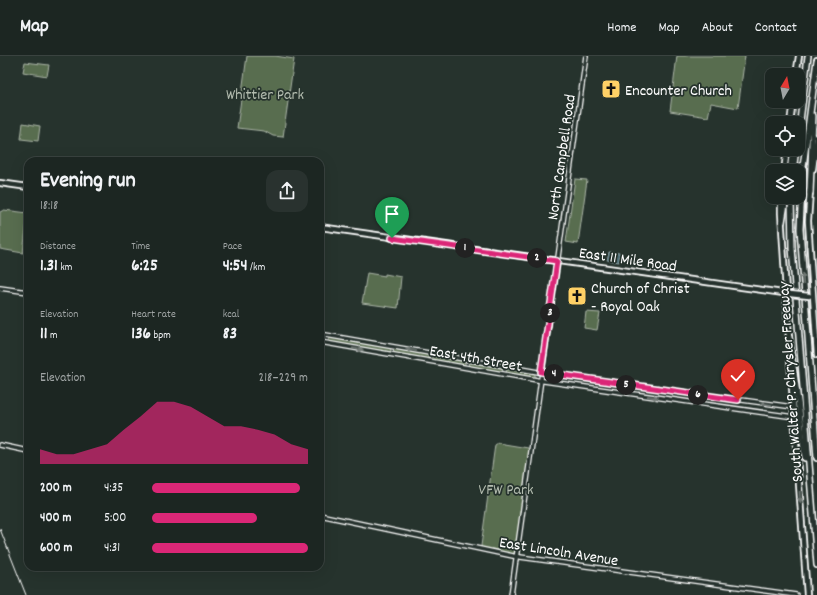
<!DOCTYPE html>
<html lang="en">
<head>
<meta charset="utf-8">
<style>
	:root { --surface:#1c2622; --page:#29322f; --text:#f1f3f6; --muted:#a0a5a5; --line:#3a4340; --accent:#db2777 }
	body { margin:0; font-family:Dekko,sans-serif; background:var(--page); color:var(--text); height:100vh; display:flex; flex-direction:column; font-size:15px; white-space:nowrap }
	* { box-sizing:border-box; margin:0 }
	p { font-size:13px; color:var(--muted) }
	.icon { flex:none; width:22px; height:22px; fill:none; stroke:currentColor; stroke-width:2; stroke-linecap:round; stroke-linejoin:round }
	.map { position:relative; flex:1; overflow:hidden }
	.side { position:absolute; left:24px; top:101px; width:300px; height:414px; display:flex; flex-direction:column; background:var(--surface); border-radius:12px; box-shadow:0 4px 16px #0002,0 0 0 1px var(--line) }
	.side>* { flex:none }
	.needle { width:26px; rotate:10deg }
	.tools { position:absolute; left:765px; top:12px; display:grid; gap:8px }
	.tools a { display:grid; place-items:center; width:40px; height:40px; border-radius:8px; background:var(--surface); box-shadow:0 4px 16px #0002,0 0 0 1px var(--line); font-size:20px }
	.pin { position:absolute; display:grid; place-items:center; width:34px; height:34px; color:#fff; margin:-41px -17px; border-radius:50% 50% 50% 0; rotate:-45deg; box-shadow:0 0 4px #0007 }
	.pin .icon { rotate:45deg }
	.km { position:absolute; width:20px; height:20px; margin:-10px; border-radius:50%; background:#222; color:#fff; font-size:11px; line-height:20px; text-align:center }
	.round { display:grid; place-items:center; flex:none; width:42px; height:42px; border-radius:12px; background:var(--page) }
	.overview { display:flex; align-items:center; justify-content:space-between; height:68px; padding:0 16px }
	h1 { font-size:22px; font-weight:700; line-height:30px }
	.metrics { display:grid; grid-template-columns:repeat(3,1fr); gap:6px; height:68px; padding:4px 16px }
	.metrics div { display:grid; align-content:center }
	.metrics b { font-size:17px; font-weight:700 }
	.metrics small { font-size:11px; font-weight:400 }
	.metrics p { font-size:11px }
	.chart { height:112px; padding:8px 16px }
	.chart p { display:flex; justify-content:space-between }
	.chart svg { width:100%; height:72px; margin-top:4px; fill:var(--accent); opacity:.7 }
	ul { padding:0 16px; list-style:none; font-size:13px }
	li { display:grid; grid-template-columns:64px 48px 1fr; align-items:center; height:30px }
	li i { height:10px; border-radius:5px; background:var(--accent) }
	header { display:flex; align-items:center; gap:24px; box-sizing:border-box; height:56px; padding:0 20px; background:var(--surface); border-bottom:1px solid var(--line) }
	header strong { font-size:19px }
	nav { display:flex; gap:22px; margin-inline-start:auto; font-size:14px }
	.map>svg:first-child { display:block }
	.green { fill:#596d50; stroke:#acb6a8 }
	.water { fill:#4b6b72; stroke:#93a6aa }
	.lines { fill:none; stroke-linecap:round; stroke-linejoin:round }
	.minor-casing { stroke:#fff; stroke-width:6 }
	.major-casing { stroke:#fff; stroke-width:8 }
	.highway-casing { stroke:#fff; stroke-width:8 }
	.minor { stroke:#26332d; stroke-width:3.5 }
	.major { stroke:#26332d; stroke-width:4.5 }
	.highway { stroke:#26332d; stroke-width:5 }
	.rail { stroke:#fff; stroke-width:1 }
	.major-bridge-casing { stroke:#fff; stroke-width:8; stroke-linecap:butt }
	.major-bridge { stroke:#26332d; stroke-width:4.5 }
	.oneway { fill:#727a76 }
	.route-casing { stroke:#fff; stroke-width:8 }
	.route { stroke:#db2777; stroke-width:5 }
	.labels { text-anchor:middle; stroke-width:3.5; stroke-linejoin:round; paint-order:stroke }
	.poi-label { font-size:16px; fill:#fff; stroke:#26332d; text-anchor:start }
	.park-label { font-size:16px; fill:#b4bdb0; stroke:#26332d }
	.street-label { font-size:16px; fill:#fff; stroke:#26332d }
</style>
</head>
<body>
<header>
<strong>Map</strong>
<nav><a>Home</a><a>Map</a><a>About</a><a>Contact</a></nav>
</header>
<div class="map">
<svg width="817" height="539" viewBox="0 0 817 539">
	<rect width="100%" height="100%" fill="#26332d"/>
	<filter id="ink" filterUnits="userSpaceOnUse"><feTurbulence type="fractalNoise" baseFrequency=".025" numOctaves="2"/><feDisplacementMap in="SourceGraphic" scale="8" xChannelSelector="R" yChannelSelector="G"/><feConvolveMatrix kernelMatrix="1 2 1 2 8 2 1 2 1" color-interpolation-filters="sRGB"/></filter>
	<g filter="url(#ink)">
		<g class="green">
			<path d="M247,0H275L294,3L283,81L273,80L264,75L237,72Z"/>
			<path d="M677,0H745L738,52L711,47L708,61L670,55Z"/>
			<path d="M25,6L49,9L47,20L23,16Z"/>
			<path d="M23,67L40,70L38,85L21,83Z"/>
			<path d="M575,123L587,124L578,188L566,186Z"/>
			<path d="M4,154L28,157L23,197L0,193V156Z"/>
			<path d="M367,217L385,220V218L401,221L398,252L362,247Z"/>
			<path d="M586,256L600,257L597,274L584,272Z"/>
			<path d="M331,281L390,292L391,294L390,297L329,286V282Z"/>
			<path d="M394,293L429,299V303L393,297Z"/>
			<path d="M434,299L464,305L465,306V309L432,304V300Z"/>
			<path d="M469,306L502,311L503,316L468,311Z"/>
			<path d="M507,312L534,317L535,318V321L534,322L506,317Z"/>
			<path d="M498,387L528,392L529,394L515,495L513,498L483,492L481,490L495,389Z"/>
		</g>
		<path class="water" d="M609,196L620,197L619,206L607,204Z"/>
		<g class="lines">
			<g class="minor-casing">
				<g id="minor">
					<path d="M0,232L28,236"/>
					<path d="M320,278L538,316L793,351"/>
					<path d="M320,286L537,324L794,361"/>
					<path d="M0,389L28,395"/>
					<path d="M320,459L513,500L796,539"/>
					<path d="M511,539L586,0"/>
				</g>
			</g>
			<g class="major-casing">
				<g id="major">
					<path d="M796,19L799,0"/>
					<path d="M790,67L793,45"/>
					<path d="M813,113L817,81"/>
					<path d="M784,115L787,93"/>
					<path d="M0,127L28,131"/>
					<path d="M810,134L808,165L817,299"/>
					<path d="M781,141V157L789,283"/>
					<path d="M320,171L790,238"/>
					<path d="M790,304L807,539"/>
				</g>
			</g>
			<g class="highway-casing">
				<g id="highway">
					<path d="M817,4L803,111L800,173L817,402"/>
					<path d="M798,81L808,0"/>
					<path d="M790,115L793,93"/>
					<path d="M793,115L796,93"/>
					<path d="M810,137L813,60"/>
					<path d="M791,141L792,192L817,509"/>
					<path d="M782,166L786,141"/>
					<path d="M789,281L798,345L805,402"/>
				</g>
			</g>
			<use href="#minor" class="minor"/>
			<use href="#major" class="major"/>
			<use href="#highway" class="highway"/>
			<path class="rail" d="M0,473L26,539"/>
			<g class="major-bridge-casing">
				<path id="major-bridge" d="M790,238L809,240"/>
			</g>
			<use href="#major-bridge" class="major-bridge"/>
		</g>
		<defs><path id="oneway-solid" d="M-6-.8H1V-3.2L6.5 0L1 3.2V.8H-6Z"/></defs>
		<g class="oneway">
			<use href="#oneway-solid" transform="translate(803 223) rotate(-94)"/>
			<use href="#oneway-solid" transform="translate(358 293) rotate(10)"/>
			<use href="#oneway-solid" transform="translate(411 294) rotate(-170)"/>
			<use href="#oneway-solid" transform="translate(653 341) rotate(8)"/>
			<use href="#oneway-solid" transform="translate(766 348) rotate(-172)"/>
			<use href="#oneway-solid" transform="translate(800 441) rotate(86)"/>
		</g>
	</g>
	<g class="lines" filter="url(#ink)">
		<g class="route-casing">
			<path id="route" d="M392,182L557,205L541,316L738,344"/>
		</g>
		<use href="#route" class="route"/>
	</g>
	<defs>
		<g id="church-square" transform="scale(1)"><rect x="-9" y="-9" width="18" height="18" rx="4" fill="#ffd166" stroke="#26332d"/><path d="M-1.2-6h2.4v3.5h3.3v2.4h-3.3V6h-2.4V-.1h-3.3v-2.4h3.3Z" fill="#111"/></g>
	</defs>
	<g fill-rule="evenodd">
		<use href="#church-square" x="611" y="33"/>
		<use href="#church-square" x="577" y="240"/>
	</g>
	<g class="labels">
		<g class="poi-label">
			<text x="625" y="39">Encounter Church</text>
			<text x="591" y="237">Church of Christ<tspan x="591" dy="18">- Royal Oak</tspan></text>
		</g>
		<g class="park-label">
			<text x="265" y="43">Whittier Park</text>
			<text x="506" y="438">VFW Park</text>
		</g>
		<g class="street-label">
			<text transform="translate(560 101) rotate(-82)" y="6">North Campbell Road</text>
			<text transform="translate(628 202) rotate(8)" y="6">East 11 Mile Road</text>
			<text transform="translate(476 301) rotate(10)" y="6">East 4th Street</text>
			<text transform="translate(789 326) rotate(-94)" y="6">South Walter P. Chrysler Freeway</text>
			<text transform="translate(559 494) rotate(9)" y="6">East Lincoln Avenue</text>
		</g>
	</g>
</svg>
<div class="tools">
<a><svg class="needle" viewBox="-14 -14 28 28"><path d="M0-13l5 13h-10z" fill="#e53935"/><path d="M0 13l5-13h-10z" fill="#a0a5a5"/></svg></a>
<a><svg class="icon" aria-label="locate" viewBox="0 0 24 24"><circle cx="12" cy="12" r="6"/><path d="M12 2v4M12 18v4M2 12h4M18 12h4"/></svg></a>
<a><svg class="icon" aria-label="layers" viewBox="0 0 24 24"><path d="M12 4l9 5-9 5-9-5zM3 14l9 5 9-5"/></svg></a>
</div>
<div class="pin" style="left:392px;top:182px;background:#1e9e55"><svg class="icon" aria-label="arrive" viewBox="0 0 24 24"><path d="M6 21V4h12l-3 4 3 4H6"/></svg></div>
<div class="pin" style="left:738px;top:344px;background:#d93025"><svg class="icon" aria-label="check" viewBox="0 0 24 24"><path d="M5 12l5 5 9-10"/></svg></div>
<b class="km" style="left:465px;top:192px">1</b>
<b class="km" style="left:537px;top:202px">2</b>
<b class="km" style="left:550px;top:257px">3</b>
<b class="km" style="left:554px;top:318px">4</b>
<b class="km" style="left:626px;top:329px">5</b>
<b class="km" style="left:698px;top:339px">6</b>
<section class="side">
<div class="overview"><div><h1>Evening run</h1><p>18:18</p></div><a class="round"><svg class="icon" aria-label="share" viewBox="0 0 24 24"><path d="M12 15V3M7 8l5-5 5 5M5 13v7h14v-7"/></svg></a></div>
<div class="metrics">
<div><p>Distance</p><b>1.31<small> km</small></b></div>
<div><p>Time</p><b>6:25</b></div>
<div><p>Pace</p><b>4:54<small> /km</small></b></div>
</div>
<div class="metrics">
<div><p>Elevation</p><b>11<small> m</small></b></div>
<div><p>Heart rate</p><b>136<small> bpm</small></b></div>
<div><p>kcal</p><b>83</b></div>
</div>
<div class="chart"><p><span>Elevation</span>218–229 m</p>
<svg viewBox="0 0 160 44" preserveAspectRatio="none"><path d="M0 44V35L10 38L20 38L30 35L40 32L50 23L60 15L70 6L80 6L90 9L100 15L110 21L120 21L130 23L140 26L150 32L160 35V44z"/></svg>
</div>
<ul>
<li><b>200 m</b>4:35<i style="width:95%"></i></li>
<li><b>400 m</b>5:00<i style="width:67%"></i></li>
<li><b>600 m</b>4:31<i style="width:100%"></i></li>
</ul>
</section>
</div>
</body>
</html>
